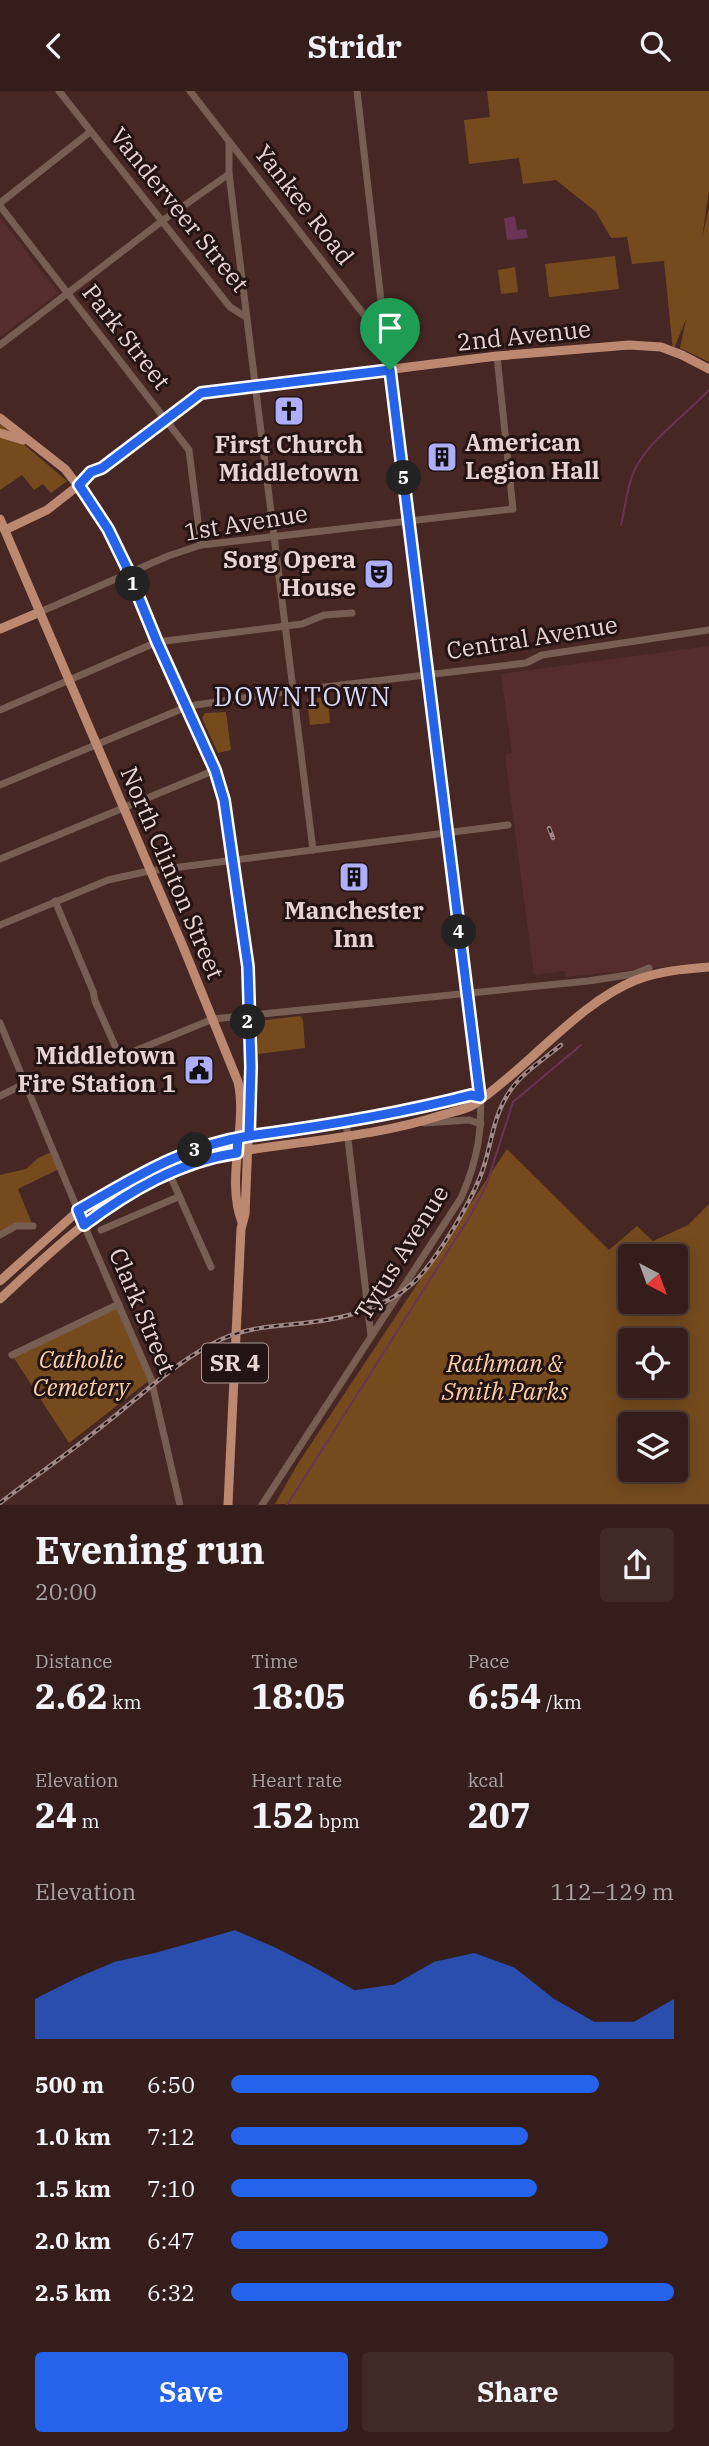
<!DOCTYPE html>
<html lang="en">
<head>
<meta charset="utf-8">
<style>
	:root { --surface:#341d1b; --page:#3f2a28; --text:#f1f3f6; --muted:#a9a2a3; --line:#4e3b3a; --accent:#2563eb }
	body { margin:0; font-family:"IBM Plex Serif",serif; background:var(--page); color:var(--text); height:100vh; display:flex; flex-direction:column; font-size:26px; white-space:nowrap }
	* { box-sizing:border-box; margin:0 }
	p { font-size:23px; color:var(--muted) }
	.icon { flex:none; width:38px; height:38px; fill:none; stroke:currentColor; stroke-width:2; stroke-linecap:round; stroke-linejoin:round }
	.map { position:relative; height:1414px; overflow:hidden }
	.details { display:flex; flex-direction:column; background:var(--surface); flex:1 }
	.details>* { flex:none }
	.needle { width:46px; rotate:139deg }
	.buttons { position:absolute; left:618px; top:1153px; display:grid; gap:14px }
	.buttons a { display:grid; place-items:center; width:70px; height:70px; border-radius:7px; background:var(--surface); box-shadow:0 4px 18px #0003,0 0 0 2px var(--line); font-size:35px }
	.pin { position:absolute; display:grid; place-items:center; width:60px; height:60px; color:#fff; margin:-72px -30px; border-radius:50% 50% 50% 0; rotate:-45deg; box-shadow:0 0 7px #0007 }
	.pin .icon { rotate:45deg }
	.km { position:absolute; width:35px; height:35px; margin:-18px; border-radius:50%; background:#222; color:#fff; font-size:19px; line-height:35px; text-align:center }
	.round { display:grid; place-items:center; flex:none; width:74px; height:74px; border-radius:7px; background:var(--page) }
	.overview { display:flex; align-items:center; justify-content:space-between; height:119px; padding:0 35px }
	h1 { font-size:38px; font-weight:700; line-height:52px }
	.figures { display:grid; grid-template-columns:repeat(3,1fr); gap:10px; height:119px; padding:7px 35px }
	.figures div { display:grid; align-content:center }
	.figures b { font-size:35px; font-weight:700 }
	.figures small { font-size:19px; font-weight:400 }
	.figures p { font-size:19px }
	.chart { height:196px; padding:14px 35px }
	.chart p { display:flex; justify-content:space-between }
	.chart svg { width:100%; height:126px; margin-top:7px; fill:var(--accent); opacity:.7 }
	.cta { display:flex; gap:14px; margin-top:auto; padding:14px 35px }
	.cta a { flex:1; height:80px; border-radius:7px; background:var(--accent); color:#fff; font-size:28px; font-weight:700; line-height:80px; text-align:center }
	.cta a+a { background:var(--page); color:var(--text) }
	ul { padding:0 35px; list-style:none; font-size:23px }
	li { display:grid; grid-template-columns:112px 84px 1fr; align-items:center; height:52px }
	li i { height:18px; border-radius:9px; background:var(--accent) }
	header { display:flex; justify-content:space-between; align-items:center; height:91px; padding:0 35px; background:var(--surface); font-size:32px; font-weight:700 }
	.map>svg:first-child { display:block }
	.built { fill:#552e2c }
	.green { fill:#754b1e; fill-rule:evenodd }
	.water { fill:#693455 }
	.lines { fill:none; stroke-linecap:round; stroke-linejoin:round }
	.stream { stroke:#693455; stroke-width:2 }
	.minor { stroke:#785d52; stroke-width:7 }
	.major { stroke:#bd8870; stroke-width:9 }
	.rail-casing { stroke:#a18886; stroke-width:4.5 }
	.rail { stroke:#231413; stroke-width:2; stroke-dasharray:5; stroke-linecap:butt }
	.route-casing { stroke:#fff; stroke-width:14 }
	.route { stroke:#2563eb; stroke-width:9 }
	.labels { text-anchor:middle; stroke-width:6; stroke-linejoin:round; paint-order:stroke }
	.shield { fill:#231413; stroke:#ad9a98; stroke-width:2 }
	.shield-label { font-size:23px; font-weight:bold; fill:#e8d3d1 }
	.street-label { font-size:24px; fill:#e8d3d1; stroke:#231413 }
	.poi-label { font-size:24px; font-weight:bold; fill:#e8d3d1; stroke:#231413 }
	.park-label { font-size:24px; font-style:italic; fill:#f9cfa8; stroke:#231413 }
	.neighbourhood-label { font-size:26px; letter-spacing:2px; fill:#dadbf9; stroke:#231413 }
</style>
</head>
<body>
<header><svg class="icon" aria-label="back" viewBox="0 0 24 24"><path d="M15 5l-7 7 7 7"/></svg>Stridr<svg class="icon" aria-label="search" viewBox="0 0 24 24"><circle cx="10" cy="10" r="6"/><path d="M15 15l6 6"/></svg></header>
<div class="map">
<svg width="709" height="1414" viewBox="0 0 709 1414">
	<rect width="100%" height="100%" fill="#462724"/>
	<g class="built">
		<path d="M0,126L58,202L0,246Z"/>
		<path d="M709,555V871L566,886L565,880L534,884L505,664L512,662L501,583Z"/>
	</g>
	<g class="green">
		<path d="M487,0H709V100L702,147L709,117V271L680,257L686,228L673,260L664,170L632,173L627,146L611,147L596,121L556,89L523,93L519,67L469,73L464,29L490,26Z"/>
		<path d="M615,165L619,198L549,206L545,173Z"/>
		<path d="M515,176L518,201L501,203L498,179Z"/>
		<path d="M0,333L67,390L51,402L43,393L34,399L22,384L0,399Z"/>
		<path d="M328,606L330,632L310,634L307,608Z"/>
		<path d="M226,621L231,659L218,662L202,627L205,622Z"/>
		<path d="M300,925L303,929L305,957L258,963V930Z"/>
		<path d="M507,1058L609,1159L637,1135L653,1150L688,1134L709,1113V1413H275L297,1374ZM630,1166H676V1211H630ZM630,1250H676V1295H630ZM630,1334H676V1379H630Z"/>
		<path d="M54,1060L61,1077L18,1098L33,1135L23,1134L0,1144V1084L26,1078L38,1067Z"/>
		<path d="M119,1213L151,1288L69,1352L12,1264Z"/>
	</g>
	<path class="water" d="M515,125L517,139L526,138L528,147L507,149L504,127Z"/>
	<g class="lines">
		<g class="stream">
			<path d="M621,434C625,417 627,396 634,380C650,347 684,326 709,299"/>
			<path d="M287,1414L469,1127L486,1095L513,1011L581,954"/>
		</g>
		<g class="minor">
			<path d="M59,0L230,216L246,226"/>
			<path d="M190,0L386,252"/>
			<path d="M229,52V83L313,759"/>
			<path d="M0,112L90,41"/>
			<path d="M0,115L189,359L201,454"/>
			<path d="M0,254L162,130L229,83"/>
			<path d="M40,521L168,465L201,454L513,418L497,265"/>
			<path d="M0,619L157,551L302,533L324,524L352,522"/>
			<path d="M0,694L179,619L195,614L299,599L526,572L542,564L709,539"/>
			<path d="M0,768L215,679"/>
			<path d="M55,810L93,900L95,910L120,966L213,928L588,890L634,883L649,877"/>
			<path d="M0,834L108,789L149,780L508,734"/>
			<path d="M0,932L84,1134L151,1288L180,1414"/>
			<path d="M0,1005L26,992"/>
			<path d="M346,1031L371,1245"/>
			<path d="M424,1032L469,1029L481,1033"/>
			<path d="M169,1082L211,1176"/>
			<path d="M101,1139L178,1106"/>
			<path d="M0,1144L16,1135H33"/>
			<path d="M12,1264L119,1213"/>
			<path d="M262,1414L461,1107C478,1069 484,1034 479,992L386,253L357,0"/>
		</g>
		<g class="major">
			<path d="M0,327L65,378L96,418L109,438L215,679L224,709L248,876L251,976L245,1123L241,1138L228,1414"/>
			<path d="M0,342L23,349"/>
			<path d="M0,428L182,853L238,991C248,1034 225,1088 242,1131"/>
			<path d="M5,439L47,419L79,394L91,381L102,377L201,302L497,265L629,254L661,256L682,264L709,278"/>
			<path d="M0,538L40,521"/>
			<path d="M0,1190L78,1120L157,1073L222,1049L398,1021L471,1004L480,1006"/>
			<path d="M0,1208C63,1149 135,1080 224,1063C296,1050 372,1047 442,1024C452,1021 464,1019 473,1014C526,979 578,912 636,889C660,880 684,878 709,876"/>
		</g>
		<g class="rail-casing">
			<g id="rail">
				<path d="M549,737L553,747"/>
				<path d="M0,1412C35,1385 72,1360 106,1332C143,1303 179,1268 222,1248C249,1236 276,1235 305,1232C342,1228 384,1218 413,1192C436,1171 475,1105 484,1075C492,1049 494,1023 510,1000C522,982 544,968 561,954"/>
			</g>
		</g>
		<use href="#rail" class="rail"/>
	</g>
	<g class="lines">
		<g class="route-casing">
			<path id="route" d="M390,279L201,302L102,377L91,381L79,394L108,438L126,475L157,551L215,679L224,709L248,876L251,976L249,1045L238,1047L237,1062C180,1070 129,1100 84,1134L78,1119C134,1087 183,1055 249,1045C324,1035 398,1023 471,1004L480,1006L390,279"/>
		</g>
		<use href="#route" class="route"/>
	</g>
	<defs>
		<g id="church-square" transform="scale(1.575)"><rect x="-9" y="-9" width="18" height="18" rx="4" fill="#aeaefa" stroke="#231413"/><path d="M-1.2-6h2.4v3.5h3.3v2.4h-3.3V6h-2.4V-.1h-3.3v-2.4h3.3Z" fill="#111"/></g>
		<g id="building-square" transform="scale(1.575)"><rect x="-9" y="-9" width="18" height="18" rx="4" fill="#aeaefa" stroke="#231413"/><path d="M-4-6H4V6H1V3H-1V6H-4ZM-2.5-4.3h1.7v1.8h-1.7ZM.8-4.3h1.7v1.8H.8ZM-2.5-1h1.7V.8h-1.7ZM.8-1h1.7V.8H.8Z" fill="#111"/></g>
		<g id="theatre-square" transform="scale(1.575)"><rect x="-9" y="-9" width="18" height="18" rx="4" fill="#aeaefa" stroke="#231413"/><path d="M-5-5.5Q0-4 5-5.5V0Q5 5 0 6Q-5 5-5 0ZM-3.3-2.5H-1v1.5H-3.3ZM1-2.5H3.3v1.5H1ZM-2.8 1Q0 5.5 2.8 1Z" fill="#111"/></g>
		<g id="civic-square" transform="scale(1.575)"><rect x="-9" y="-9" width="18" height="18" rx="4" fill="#aeaefa" stroke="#231413"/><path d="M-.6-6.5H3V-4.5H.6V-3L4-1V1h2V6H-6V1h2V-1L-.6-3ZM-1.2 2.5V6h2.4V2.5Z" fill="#111"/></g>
	</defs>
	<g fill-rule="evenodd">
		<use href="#church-square" x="289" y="320"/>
		<use href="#building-square" x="442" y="366"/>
		<use href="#theatre-square" x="379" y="483"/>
		<use href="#building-square" x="354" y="786"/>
		<use href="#civic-square" x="199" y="979"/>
	</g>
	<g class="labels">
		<rect class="shield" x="202" y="1252.5" width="66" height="39" rx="5"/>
		<g class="shield-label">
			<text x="235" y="1280">SR 4</text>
		</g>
		<g class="street-label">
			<text transform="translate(304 114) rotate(52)" y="8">Yankee Road</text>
			<text transform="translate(179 119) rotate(51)" y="8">Vanderveer Street</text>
			<text transform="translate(524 245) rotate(-6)" y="8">2nd Avenue</text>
			<text transform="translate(126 246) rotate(52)" y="8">Park Street</text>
			<text transform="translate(246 432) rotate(-9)" y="8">1st Avenue</text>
			<text transform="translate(532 547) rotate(-9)" y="8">Central Avenue</text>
			<text transform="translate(172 782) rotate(67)" y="8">North Clinton Street</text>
			<text transform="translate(402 1162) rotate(-58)" y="8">Tytus Avenue</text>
			<text transform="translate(142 1220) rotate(67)" y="8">Clark Street</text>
		</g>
		<g class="poi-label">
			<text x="465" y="360" text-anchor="start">American<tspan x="465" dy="28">Legion Hall</tspan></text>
			<text x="289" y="362">First Church<tspan x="289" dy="28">Middletown</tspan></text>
			<text x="356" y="477" text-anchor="end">Sorg Opera<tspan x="356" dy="28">House</tspan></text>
			<text x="354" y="828">Manchester<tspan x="354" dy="28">Inn</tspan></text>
			<text x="176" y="973" text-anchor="end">Middletown<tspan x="176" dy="28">Fire Station 1</tspan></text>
		</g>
		<g class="park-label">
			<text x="81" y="1277">Catholic<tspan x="81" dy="28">Cemetery</tspan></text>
			<text x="505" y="1281">Rathman &amp;<tspan x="505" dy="28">Smith Parks</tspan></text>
		</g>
		<g class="neighbourhood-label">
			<text x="303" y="615">DOWNTOWN</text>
		</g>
	</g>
</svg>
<div class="buttons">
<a><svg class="needle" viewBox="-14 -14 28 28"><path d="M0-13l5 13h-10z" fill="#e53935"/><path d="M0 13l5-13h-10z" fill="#a9a2a3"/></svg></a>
<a><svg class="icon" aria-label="locate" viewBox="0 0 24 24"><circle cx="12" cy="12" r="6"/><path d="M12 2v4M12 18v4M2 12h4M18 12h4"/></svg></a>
<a><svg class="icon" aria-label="layers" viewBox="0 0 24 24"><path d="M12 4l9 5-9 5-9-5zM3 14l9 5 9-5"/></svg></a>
</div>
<div class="pin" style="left:390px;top:279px;background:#1e9e55"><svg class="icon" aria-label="arrive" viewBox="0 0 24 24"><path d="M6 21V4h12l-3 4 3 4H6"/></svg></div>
<b class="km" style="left:133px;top:493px">1</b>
<b class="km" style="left:248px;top:931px">2</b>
<b class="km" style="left:195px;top:1059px">3</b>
<b class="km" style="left:459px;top:841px">4</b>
<b class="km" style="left:404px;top:387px">5</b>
</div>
<section class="details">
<div class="overview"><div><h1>Evening run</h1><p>20:00</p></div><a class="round"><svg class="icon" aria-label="share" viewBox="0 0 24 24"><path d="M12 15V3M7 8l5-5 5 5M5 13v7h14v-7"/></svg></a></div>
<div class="figures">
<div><p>Distance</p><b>2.62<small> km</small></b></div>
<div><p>Time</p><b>18:05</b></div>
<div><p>Pace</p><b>6:54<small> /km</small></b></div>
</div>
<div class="figures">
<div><p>Elevation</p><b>24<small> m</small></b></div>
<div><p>Heart rate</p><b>152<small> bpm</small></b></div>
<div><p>kcal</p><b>207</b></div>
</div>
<div class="chart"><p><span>Elevation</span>112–129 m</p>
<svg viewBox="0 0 160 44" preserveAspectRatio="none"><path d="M0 44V30L10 23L20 17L30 14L40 10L50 6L60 12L70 19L80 27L90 25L100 17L110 14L120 19L130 30L140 38L150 38L160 30V44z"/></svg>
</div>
<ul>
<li><b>500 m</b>6:50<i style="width:83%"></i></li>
<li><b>1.0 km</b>7:12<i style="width:67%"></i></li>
<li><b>1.5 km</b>7:10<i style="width:69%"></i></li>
<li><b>2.0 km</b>6:47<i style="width:85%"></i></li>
<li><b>2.5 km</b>6:32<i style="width:100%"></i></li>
</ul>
<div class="cta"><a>Save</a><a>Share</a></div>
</section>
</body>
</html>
